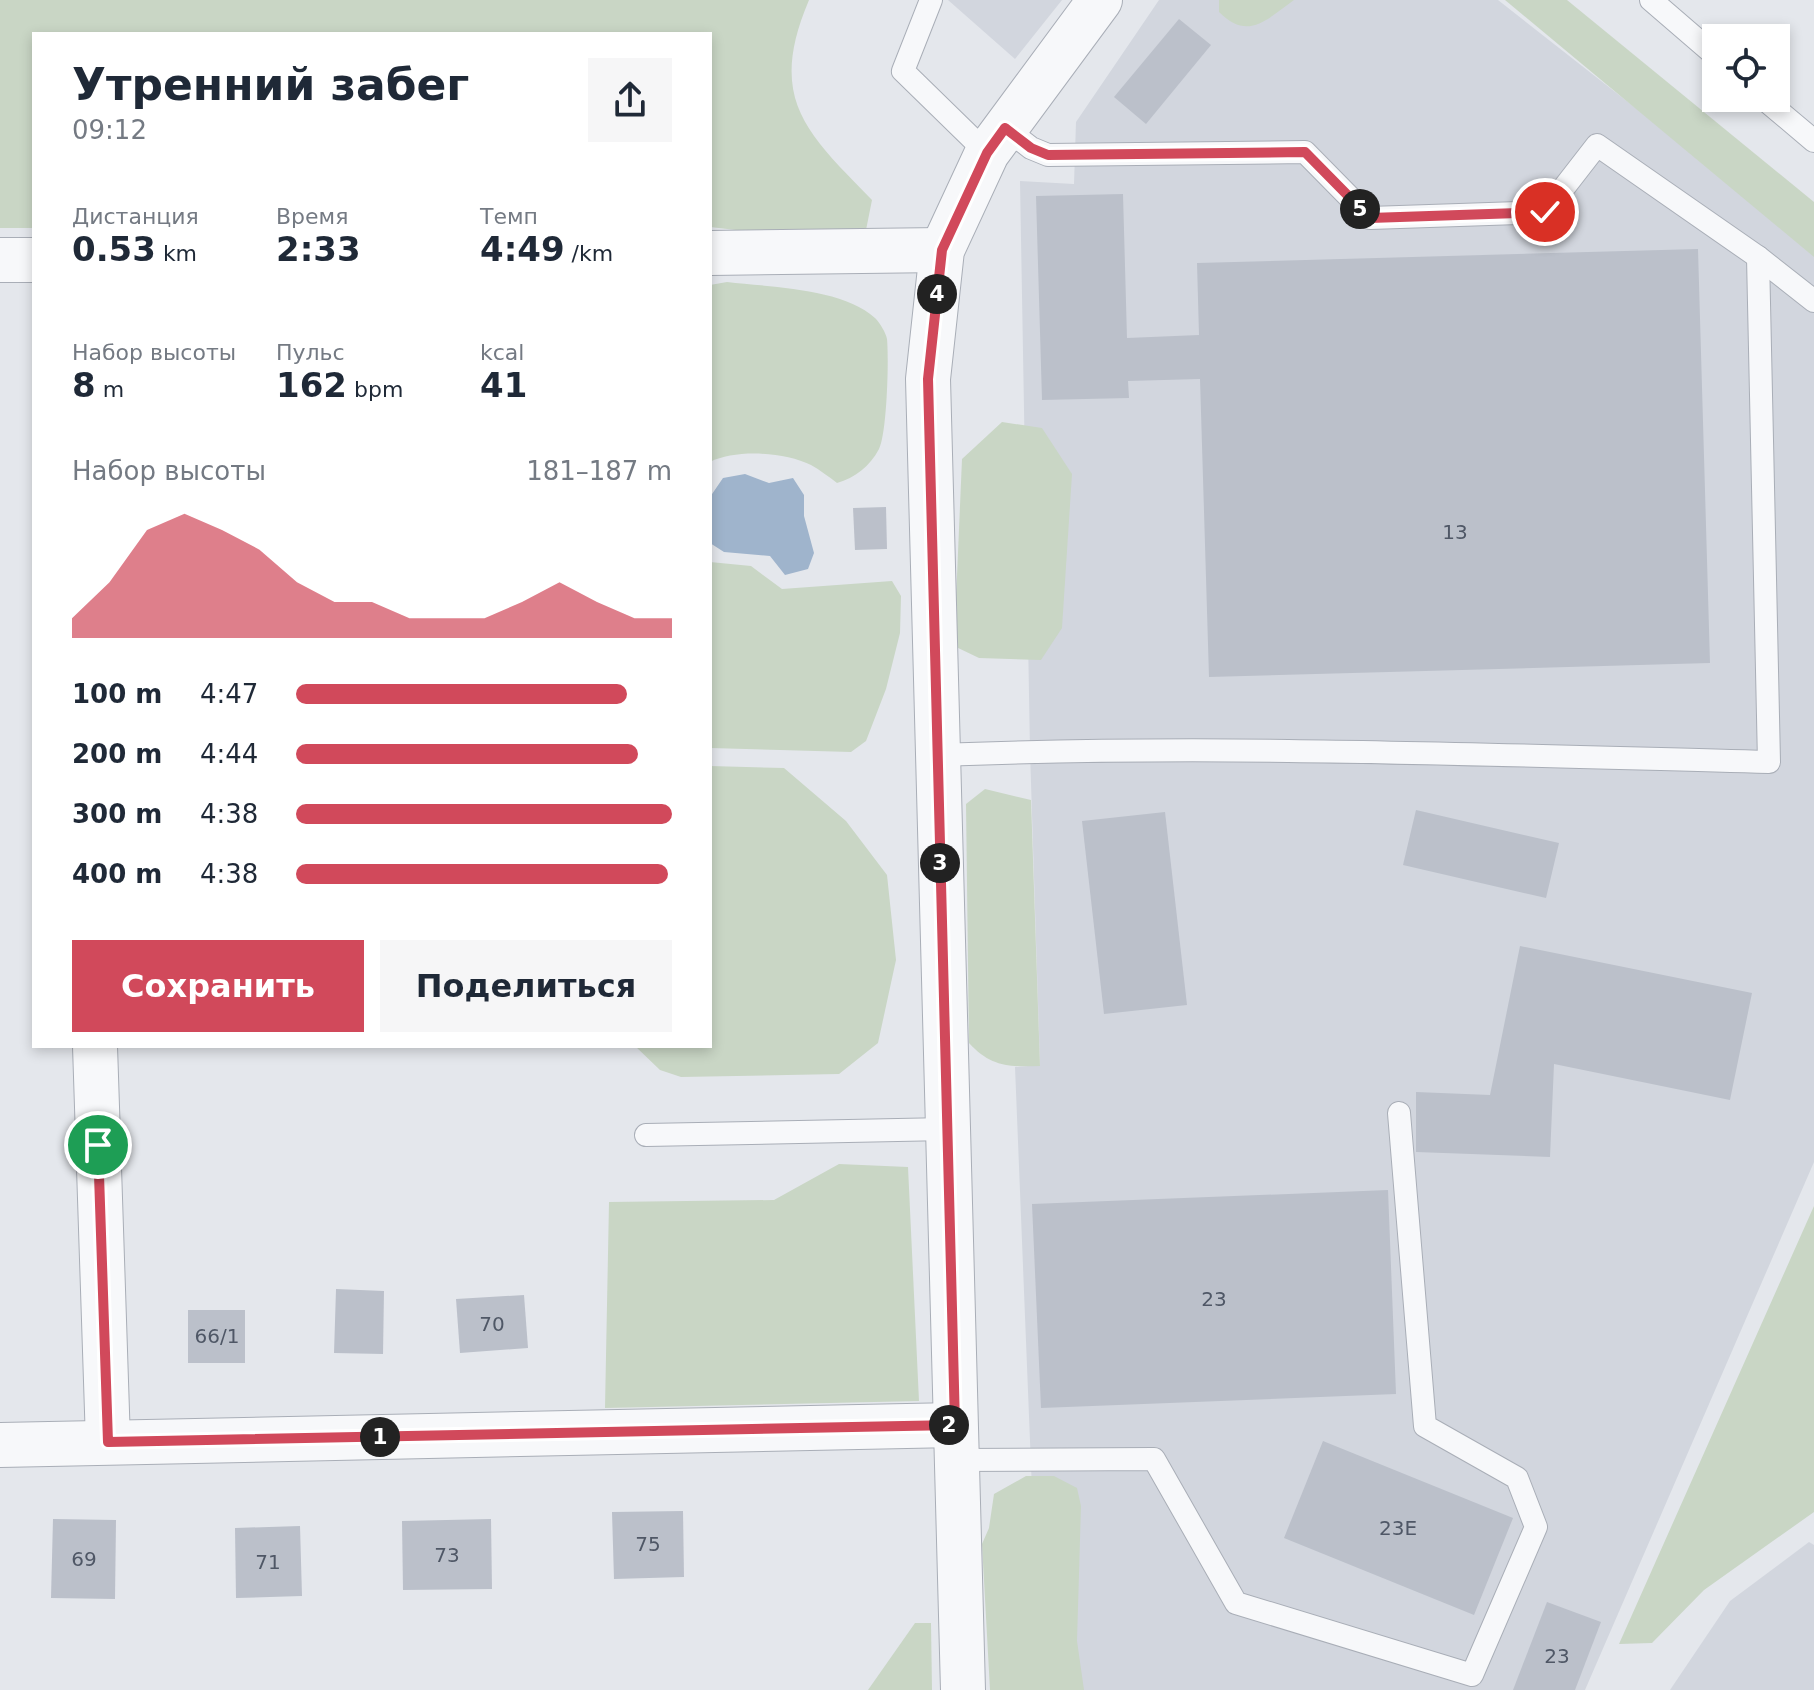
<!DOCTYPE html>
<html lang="ru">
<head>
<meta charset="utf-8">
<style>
	:root { --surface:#fff; --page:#f6f6f7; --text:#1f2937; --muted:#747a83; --accent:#d1495b }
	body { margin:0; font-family:"DejaVu Sans",sans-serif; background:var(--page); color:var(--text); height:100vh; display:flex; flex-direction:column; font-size:30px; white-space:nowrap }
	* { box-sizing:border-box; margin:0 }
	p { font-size:26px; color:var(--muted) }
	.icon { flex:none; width:44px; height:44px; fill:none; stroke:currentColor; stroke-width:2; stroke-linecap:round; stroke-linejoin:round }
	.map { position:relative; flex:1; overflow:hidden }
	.drawer { position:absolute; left:32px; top:32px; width:680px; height:1016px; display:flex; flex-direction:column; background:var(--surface); border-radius:0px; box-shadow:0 4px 12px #0003 }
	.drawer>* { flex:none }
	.controls { position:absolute; left:1702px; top:24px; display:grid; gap:16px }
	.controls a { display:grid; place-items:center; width:88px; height:88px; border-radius:0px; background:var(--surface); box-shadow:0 4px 12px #0003; font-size:40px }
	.pin { position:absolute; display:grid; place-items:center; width:68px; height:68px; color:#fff; margin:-34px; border:4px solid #fff; border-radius:50%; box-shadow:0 2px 8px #0007 }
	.km { position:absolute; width:40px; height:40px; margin:-20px; border-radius:50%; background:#222; color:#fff; font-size:22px; line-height:40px; text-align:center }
	.round { display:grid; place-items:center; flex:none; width:84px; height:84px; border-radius:0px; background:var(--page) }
	.overview { display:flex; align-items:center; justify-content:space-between; height:136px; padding:0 40px }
	h1 { font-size:44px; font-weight:700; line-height:60px }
	.metrics { display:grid; grid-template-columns:repeat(3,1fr); gap:12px; height:136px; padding:8px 40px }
	.metrics div { display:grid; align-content:center }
	.metrics b { font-size:34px; font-weight:700 }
	.metrics small { font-size:22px; font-weight:400 }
	.metrics p { font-size:22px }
	.chart { height:224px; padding:16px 40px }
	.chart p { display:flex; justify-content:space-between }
	.chart svg { width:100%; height:144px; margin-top:8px; fill:var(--accent); opacity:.7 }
	.button { display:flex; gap:16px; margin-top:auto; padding:16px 40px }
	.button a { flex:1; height:92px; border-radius:0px; background:var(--accent); color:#fff; font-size:32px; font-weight:700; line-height:92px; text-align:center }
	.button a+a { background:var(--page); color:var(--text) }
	ul { padding:0 40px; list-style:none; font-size:26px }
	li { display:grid; grid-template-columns:128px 96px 1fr; align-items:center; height:60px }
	li i { height:20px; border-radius:10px; background:var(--accent) }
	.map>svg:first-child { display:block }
	.built { fill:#d2d6de }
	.green { fill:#c9d6c5 }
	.water { fill:#9fb4cc }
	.building { fill:#bbc0ca }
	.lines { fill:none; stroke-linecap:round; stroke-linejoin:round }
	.service-casing { stroke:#a9aeb7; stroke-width:24 }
	.minor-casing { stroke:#a9aeb7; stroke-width:46 }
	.service { stroke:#f7f8fa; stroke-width:22 }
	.minor { stroke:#f7f8fa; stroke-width:44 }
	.route-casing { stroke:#fff; stroke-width:16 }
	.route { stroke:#d1495b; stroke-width:10 }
	.labels { text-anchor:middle; stroke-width:6; stroke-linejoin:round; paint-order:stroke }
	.number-label { font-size:20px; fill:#4f5766 }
</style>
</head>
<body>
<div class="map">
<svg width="1814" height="1690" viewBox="0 0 1814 1690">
	<rect width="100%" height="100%" fill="#e4e7ec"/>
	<g class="built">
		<path d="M948,0H1062L1015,59Z"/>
		<path d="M1159,0H1498L1814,248V1162L1585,1690H1040L1015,1067L1040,1065L1030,751L1020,181L1074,184L1076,122Z"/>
		<path d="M1809,1542L1814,1545V1690H1670L1730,1601Z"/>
	</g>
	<g class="green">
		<path d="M0,0H809C767,99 806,132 872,200L865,235L796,237L710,227V34H34V228H0Z"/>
		<path d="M1219,0H1294C1266,20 1248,41 1219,12Z"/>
		<path d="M1505,0H1567L1814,202V257Z"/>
		<path d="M727,282C769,287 843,288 875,318C880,323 886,333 887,339C889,359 887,433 879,449C870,466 855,478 837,483C829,477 820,470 811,465C784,452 736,449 710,462V285Z"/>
		<path d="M1002,422L1042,428L1072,474L1062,628L1041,660L979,658L954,646L962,459Z"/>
		<path d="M710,562L751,566L782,589L892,581L901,596L900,633L886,689L866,741L851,752L710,748Z"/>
		<path d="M710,766L784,768L846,821L887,875L896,960L878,1043L839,1074L681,1077L660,1070L635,1046H710Z"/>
		<path d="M985,789L1031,800L1040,1066C1009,1067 991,1067 969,1043L966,804Z"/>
		<path d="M839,1164L908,1167L919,1401L605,1408L609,1202L774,1200Z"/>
		<path d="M1814,1206V1512L1704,1590L1652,1643L1619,1644Z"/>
		<path d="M1026,1476H1054L1077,1488L1081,1506L1077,1641L1084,1690H990L982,1544L989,1528L994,1494Z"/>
		<path d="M915,1623H931L932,1690H868Z"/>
	</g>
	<path class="water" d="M745,474L769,483L793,478L804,495V516L814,553L808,569L785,575L770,556L724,552L710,543V497L723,478Z"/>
	<g class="building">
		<path d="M1179,19L1211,45L1146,124L1114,97Z"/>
		<path d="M1123,194L1127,338L1199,335L1197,263L1698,249L1710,663L1209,677L1200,379L1128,381L1129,398L1042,400L1036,196Z"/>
		<path d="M886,507L887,549L855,550L853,508Z"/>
		<path d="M1416,810L1559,843L1546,898L1403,865Z"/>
		<path d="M1165,812L1187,1005L1104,1014L1082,821Z"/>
		<path d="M1520,946L1752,993L1730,1100L1554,1064L1550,1157L1416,1152V1092L1490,1095Z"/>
		<path d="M1388,1190L1396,1394L1041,1408L1032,1204Z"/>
		<path d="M336,1289L384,1291L383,1354L334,1353Z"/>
		<path d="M524,1295L528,1348L460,1353L456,1299Z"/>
		<rect x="188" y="1310" width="57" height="53"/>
		<path d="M1323,1441L1513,1518L1474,1615L1284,1538Z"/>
		<path d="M683,1511L684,1577L614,1579L612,1512Z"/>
		<path d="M53,1519L116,1520L115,1599L51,1598Z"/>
		<path d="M491,1519L492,1589L403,1590L402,1521Z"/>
		<path d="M300,1526L302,1596L236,1598L235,1528Z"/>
		<path d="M1547,1602L1601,1622L1575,1690H1513Z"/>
	</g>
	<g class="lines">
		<g class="service-casing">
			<g id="service">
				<path d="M931,0L903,71L987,153"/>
				<path d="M1651,0L1716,56"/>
				<path d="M1763,98L1814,141"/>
				<path d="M1005,128L1031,148L1048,155L1305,152L1370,218L1545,212L1597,145L1758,257L1814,301"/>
				<path d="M937,755C1214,744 1491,755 1769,762L1758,257"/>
				<path d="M646,1135L947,1129"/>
				<path d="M956,1460L1154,1459L1236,1603L1472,1675L1536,1527L1517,1478L1425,1426L1399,1113"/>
			</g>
		</g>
		<g class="minor-casing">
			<g id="minor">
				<path d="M710,253L942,250"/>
				<path d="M0,260H34"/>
				<path d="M95,1046L108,1442"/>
				<path d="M0,1445L955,1425"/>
				<path d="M963,1690L928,379L942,250L987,153L1100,0"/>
			</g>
		</g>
		<use href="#service" class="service"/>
		<use href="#minor" class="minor"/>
	</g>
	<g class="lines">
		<g class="route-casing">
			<path id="route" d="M98,1145L108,1442L955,1425L928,379L942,250L987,153L1005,128L1031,148L1048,155L1305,152L1370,218L1545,212"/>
		</g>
		<use href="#route" class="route"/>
	</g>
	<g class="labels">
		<g class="number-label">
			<text x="1455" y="539">13</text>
			<text x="1214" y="1306">23</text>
			<text x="492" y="1331">70</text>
			<text x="217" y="1343">66/1</text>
			<text x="1398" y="1535">23Е</text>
			<text x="648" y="1551">75</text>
			<text x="447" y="1562">73</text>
			<text x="84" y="1566">69</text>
			<text x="268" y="1569">71</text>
			<text x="1557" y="1663">23</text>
		</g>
	</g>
</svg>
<div class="controls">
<a><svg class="icon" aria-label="locate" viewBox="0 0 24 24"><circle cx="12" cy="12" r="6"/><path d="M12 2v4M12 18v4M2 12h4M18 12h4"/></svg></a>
</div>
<div class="pin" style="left:98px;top:1145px;background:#1e9e55"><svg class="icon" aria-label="arrive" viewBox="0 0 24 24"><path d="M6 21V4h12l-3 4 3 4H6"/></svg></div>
<div class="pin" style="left:1545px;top:212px;background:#d93025"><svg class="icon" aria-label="check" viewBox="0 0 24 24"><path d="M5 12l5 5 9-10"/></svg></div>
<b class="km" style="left:380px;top:1437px">1</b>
<b class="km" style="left:949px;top:1425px">2</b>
<b class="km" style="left:940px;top:863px">3</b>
<b class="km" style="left:937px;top:294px">4</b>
<b class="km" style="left:1360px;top:209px">5</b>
<section class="drawer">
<div class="overview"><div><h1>Утренний забег</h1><p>09:12</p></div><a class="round"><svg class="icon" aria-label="share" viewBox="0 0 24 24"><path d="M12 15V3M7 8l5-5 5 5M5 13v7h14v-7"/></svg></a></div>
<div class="metrics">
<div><p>Дистанция</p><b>0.53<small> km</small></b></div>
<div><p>Время</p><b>2:33</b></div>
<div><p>Темп</p><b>4:49<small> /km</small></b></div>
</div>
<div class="metrics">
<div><p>Набор высоты</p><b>8<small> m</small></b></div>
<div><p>Пульс</p><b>162<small> bpm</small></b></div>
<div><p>kcal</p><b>41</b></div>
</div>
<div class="chart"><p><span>Набор высоты</span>181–187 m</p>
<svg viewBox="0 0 160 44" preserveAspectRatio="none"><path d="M0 44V38L10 27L20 11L30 6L40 11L50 17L60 27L70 33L80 33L90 38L100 38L110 38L120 33L130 27L140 33L150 38L160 38V44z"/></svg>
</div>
<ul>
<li><b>100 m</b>4:47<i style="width:88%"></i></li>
<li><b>200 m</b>4:44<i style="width:91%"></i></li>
<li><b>300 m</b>4:38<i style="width:100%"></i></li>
<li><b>400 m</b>4:38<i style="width:99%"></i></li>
</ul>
<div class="button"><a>Сохранить</a><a>Поделиться</a></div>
</section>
</div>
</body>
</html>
